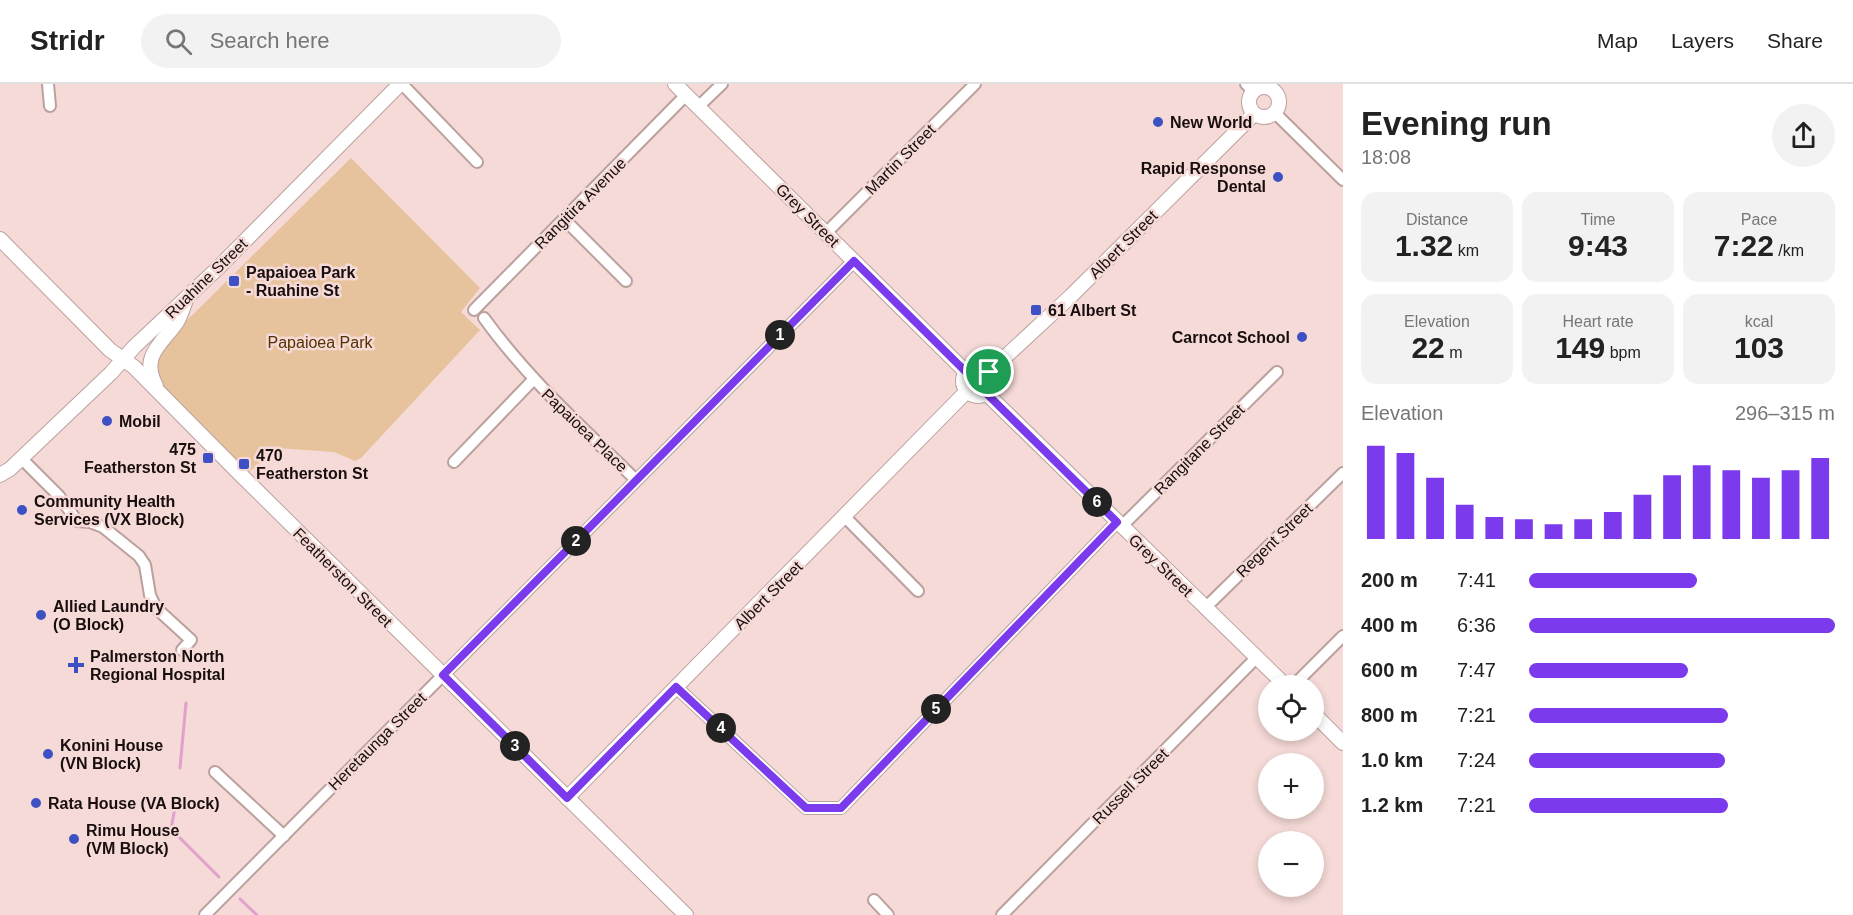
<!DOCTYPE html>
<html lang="en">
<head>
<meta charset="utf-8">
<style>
	:root { --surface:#fff; --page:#f2f2f2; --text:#222; --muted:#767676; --line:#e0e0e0; --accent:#7c3aed }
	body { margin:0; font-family:Arial,sans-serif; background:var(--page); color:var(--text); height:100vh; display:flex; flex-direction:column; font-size:22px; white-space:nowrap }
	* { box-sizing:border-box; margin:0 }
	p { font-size:20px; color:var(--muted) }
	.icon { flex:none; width:33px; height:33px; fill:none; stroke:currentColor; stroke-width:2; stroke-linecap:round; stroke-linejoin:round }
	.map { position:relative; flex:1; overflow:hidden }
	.panel { display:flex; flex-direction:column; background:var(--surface); width:510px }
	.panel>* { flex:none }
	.fabs { position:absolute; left:1258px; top:591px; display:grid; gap:12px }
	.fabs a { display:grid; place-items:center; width:66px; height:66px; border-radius:50%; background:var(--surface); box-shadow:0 3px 9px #0003; font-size:30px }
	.pin { position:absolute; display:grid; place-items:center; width:51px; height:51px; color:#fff; margin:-26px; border:3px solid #fff; border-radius:50%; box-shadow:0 2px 6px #0007 }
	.km { position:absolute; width:30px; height:30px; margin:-15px; border-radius:50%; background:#222; color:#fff; font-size:16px; line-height:30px; text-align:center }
	.round { display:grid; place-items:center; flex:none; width:63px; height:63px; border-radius:32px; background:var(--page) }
	.summary { display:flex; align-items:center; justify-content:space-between; height:102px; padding:0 18px }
	h1 { font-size:33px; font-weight:600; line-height:45px }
	.metrics { display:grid; grid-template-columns:repeat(3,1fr); gap:9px; height:102px; padding:6px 18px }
	.metrics div { display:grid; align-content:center; border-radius:15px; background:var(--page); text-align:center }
	.metrics b { font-size:30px; font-weight:600 }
	.metrics small { font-size:16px; font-weight:400 }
	.metrics p { font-size:16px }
	.chart { height:168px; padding:12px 18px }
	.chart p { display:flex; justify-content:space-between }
	.chart svg { width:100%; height:108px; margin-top:6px; stroke:var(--accent); stroke-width:6 }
	ul { padding:0 18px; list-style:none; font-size:20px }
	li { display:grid; grid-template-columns:96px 72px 1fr; align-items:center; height:45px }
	li i { height:15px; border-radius:8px; background:var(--accent) }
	header { display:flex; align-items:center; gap:36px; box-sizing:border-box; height:84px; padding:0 30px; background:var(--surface); border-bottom:2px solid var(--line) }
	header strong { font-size:28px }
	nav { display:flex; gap:33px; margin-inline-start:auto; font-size:21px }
	.search { width:420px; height:54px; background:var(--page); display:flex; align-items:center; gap:15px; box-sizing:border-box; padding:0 21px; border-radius:33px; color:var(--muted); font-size:22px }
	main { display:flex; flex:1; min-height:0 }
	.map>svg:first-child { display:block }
	.green { fill:#e6c39d }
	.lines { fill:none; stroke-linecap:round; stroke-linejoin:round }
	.stream { stroke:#e39fce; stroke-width:3 }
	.street-casing { stroke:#bba19e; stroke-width:14 }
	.secondary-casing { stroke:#bba19e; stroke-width:16 }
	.street { stroke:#fff; stroke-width:10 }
	.secondary { stroke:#fff; stroke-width:14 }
	.route-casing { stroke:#fff; stroke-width:12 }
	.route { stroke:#7c3aed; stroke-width:8 }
	.poi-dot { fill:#3d51c4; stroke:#f5dad7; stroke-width:2 }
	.labels { text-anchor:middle; stroke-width:5; stroke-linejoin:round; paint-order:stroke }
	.poi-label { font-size:16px; font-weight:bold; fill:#170e0d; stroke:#f5dad7; text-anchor:start }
	.street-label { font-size:16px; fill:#170e0d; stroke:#f5dad7 }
	.park-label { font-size:16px; fill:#543200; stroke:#f5dad7 }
</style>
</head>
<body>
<header>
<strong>Stridr</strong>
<div class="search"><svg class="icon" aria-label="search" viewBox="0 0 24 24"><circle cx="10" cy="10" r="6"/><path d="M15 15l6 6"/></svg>Search here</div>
<nav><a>Map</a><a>Layers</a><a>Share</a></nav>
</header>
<main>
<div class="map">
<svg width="1343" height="831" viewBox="0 0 1343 831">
	<rect width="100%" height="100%" fill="#f5dad7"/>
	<path class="green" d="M351,74L480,204L461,228L480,246L361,374L355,377L334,368L277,364L249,388L141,282Z"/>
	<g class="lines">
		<g class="stream">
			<path d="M180,684L186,619"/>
			<path d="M175,724L171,745L219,793"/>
			<path d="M240,815L257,831"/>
		</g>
		<g class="street-casing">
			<g id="street">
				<path d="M48,0L50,22"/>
				<path d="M402,0L477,78"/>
				<path d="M1246,0L1254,8"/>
				<path d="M698,23L722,0"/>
				<path d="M1275,29L1343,96"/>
				<path d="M564,135L626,197"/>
				<path d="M826,149L975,0"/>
				<path d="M474,226L686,11"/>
				<path d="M484,234C528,295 583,344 636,396"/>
				<path d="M21,374L59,412L77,437L90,438L103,443L139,472L145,481L150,511L156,524L191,556L182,566"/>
				<path d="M454,378L533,296"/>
				<path d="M845,433L918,507"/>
				<path d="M1122,442L1277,288"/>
				<path d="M1205,524L1343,389"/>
				<path d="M1293,602L1343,552"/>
				<path d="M676,603L806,724H841L1117,438"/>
				<path d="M215,688L284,752"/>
				<path d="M874,816L888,831"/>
				<path d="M205,831L854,177"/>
				<path d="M1002,831L1257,573"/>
			</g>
		</g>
		<g class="secondary-casing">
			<g id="secondary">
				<path d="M675,0L966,288"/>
				<circle cx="1264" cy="18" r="15"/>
				<path d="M0,155L110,266L134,283L239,389L686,831"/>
				<circle cx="978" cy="297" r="15"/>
				<path d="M989,288L1071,212L1254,30"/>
				<path d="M156,302C140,272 161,261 177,238C181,232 183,223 186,216"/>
				<path d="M986,309L1286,602"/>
				<path d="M0,391L10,385L111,289L134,263L218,184L400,0"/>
				<path d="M1314,630L1343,659"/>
				<path d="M567,714L967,307"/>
			</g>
		</g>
		<use href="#street" class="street"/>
		<use href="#secondary" class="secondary"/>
	</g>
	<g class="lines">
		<g class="route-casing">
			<path id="route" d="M854,177L966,288L976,282L987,286L992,298L986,309L1117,438L841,724H806L676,603L567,714L443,591Z"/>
		</g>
		<use href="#route" class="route"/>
	</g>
	<g class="poi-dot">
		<circle cx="1158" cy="38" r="6"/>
		<circle cx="1278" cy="93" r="6"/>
		<rect x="228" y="191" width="12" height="12" rx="3"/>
		<rect x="1030" y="220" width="12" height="12" rx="3"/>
		<circle cx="1302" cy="253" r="6"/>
		<circle cx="107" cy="337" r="6"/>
		<rect x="202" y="368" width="12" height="12" rx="3"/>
		<rect x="238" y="374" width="12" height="12" rx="3"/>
		<circle cx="22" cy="426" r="6"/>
		<circle cx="41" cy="531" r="6"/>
		<path d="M73 572h6v6h6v6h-6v6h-6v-6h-6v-6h6z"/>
		<circle cx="48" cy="670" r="6"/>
		<circle cx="36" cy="719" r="6"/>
		<circle cx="74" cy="755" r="6"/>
	</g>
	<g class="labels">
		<g class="poi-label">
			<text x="1170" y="44">New World</text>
			<text x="1266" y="90" text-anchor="end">Rapid Response<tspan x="1266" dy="18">Dental</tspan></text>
			<text x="246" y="194">Papaioea Park<tspan x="246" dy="18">- Ruahine St</tspan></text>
			<text x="1048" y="232">61 Albert St</text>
			<text x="1290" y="259" text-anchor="end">Carncot School</text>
			<text x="119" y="343">Mobil</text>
			<text x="196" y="371" text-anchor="end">475<tspan x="196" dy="18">Featherston St</tspan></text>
			<text x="256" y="377">470<tspan x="256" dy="18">Featherston St</tspan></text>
			<text x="34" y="423">Community Health<tspan x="34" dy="18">Services (VX Block)</tspan></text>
			<text x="53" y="528">Allied Laundry<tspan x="53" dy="18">(O Block)</tspan></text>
			<text x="90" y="578">Palmerston North<tspan x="90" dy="18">Regional Hospital</tspan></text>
			<text x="60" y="667">Konini House<tspan x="60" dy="18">(VN Block)</tspan></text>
			<text x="48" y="725">Rata House (VA Block)</text>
			<text x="86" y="752">Rimu House<tspan x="86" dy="18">(VM Block)</tspan></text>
		</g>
		<g class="street-label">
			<text transform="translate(900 75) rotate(-45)" y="6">Martin Street</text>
			<text transform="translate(580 119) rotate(-45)" y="6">Rangitira Avenue</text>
			<text transform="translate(808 131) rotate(45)" y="6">Grey Street</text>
			<text transform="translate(1123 160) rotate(-45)" y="6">Albert Street</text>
			<text transform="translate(206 194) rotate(-44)" y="6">Ruahine Street</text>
			<text transform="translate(585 346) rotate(44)" y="6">Papaioea Place</text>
			<text transform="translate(1199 365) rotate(-45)" y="6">Rangitane Street</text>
			<text transform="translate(1274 456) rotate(-44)" y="6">Regent Street</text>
			<text transform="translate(1161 481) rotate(44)" y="6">Grey Street</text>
			<text transform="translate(343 493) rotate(45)" y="6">Featherston Street</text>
			<text transform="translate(768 511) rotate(-45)" y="6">Albert Street</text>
			<text transform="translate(377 657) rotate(-45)" y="6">Heretaunga Street</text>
			<text transform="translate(1130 702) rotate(-45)" y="6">Russell Street</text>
		</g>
		<g class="park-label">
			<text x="320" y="264">Papaioea Park</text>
		</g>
	</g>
</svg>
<div class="fabs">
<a><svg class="icon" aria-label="locate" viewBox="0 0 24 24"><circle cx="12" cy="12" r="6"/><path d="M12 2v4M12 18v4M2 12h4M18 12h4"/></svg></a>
<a>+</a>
<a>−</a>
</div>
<div class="pin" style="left:989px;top:288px;background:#1e9e55"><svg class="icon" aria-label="arrive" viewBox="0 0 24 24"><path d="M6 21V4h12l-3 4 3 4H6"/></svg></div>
<b class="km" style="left:780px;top:251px">1</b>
<b class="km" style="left:576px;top:457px">2</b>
<b class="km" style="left:515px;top:662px">3</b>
<b class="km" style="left:721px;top:644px">4</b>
<b class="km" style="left:936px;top:625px">5</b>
<b class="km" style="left:1097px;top:418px">6</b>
</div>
<section class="panel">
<div class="summary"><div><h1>Evening run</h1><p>18:08</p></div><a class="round"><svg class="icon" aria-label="share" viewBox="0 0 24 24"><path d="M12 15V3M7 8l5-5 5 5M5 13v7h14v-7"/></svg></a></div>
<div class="metrics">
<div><p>Distance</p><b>1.32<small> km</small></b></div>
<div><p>Time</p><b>9:43</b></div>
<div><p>Pace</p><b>7:22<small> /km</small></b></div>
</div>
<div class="metrics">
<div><p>Elevation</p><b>22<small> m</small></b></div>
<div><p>Heart rate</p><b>149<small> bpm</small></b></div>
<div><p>kcal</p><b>103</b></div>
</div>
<div class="chart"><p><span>Elevation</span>296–315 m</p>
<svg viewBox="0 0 160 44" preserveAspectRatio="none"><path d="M5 44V6M15 44V9M25 44V19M35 44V30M45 44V35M55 44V36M65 44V38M75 44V36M85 44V33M95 44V26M105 44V18M115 44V14M125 44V16M135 44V19M145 44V16M155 44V11"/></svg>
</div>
<ul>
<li><b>200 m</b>7:41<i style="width:55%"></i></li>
<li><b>400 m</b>6:36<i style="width:100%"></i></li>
<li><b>600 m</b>7:47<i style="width:52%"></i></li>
<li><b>800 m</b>7:21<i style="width:65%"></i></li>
<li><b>1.0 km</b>7:24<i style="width:64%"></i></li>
<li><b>1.2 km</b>7:21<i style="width:65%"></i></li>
</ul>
</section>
</main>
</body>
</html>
